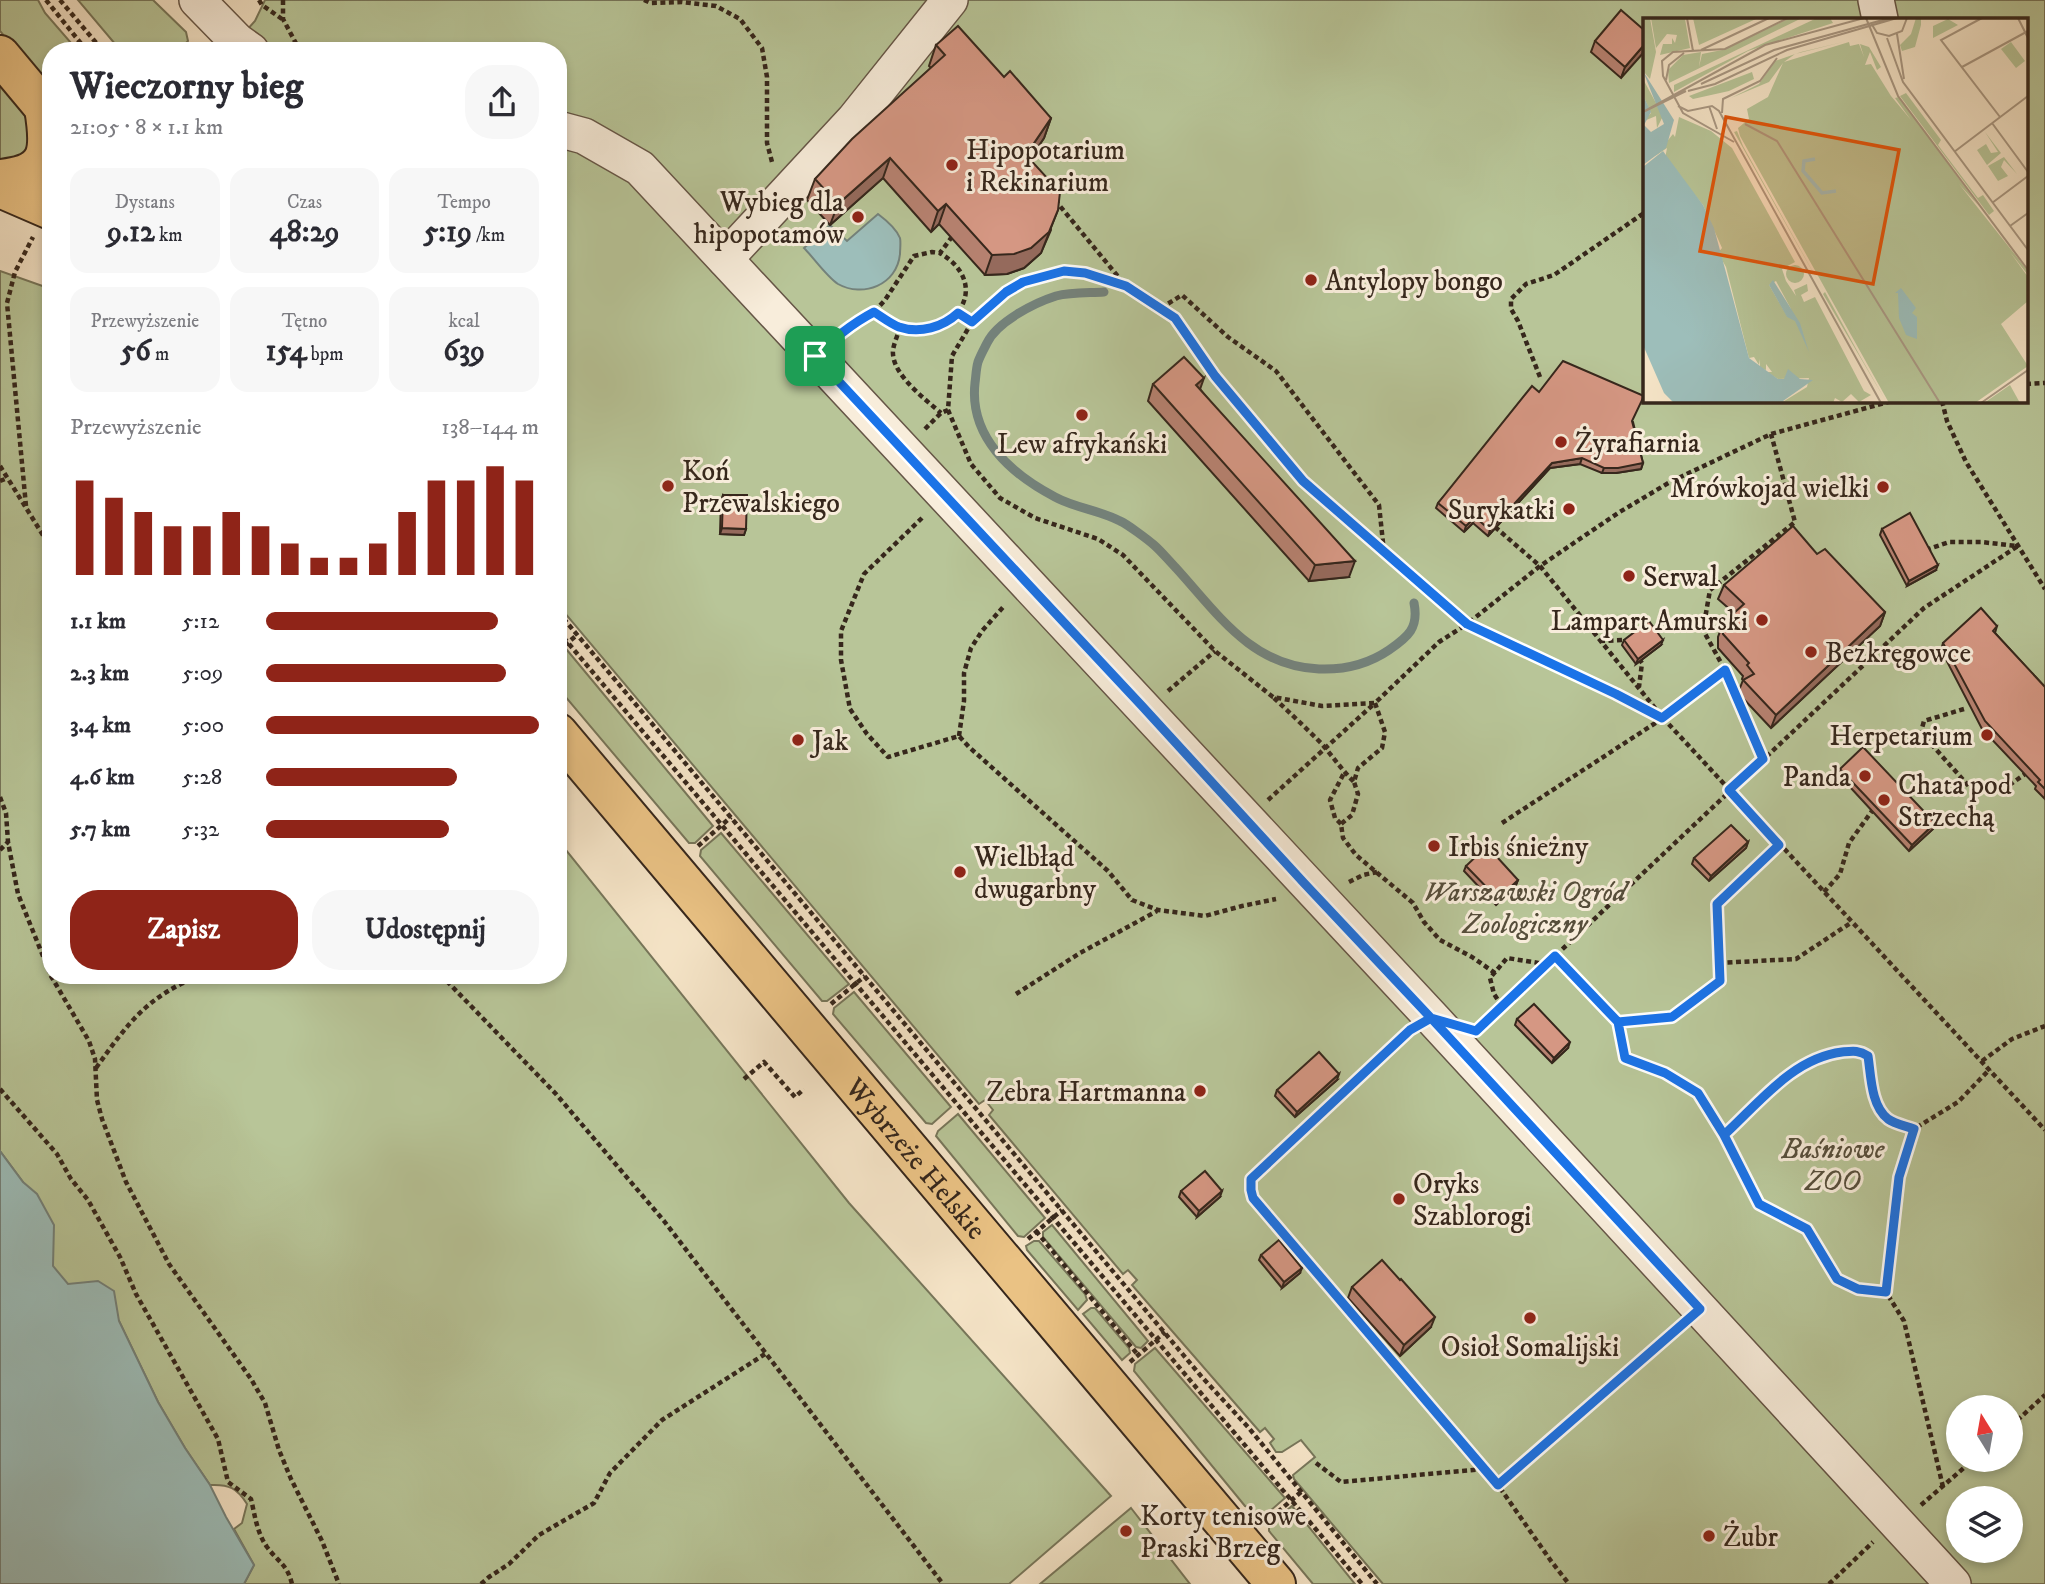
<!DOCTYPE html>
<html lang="pl">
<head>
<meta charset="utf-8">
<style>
	:root { --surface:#fff; --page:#f7f7f7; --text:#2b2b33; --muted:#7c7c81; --accent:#8f2418 }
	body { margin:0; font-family:"IM FELL DW Pica",serif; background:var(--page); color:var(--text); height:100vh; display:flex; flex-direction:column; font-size:26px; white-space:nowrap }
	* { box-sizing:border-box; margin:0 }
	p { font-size:23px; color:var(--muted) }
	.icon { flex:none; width:38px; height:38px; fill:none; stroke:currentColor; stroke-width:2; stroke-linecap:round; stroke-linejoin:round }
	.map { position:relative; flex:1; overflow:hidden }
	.panel { position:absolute; left:42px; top:42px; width:525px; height:942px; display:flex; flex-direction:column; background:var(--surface); border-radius:28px; box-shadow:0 4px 10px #0003 }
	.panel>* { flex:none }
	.needle { width:46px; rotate:349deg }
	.tools { position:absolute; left:1946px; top:1395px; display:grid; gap:14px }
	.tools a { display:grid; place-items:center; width:77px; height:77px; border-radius:50%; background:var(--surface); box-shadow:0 4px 10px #0003; font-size:35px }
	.pin { position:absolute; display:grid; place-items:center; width:60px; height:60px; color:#fff; margin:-30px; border-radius:14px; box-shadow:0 4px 10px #0006 }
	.round { display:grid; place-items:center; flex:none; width:74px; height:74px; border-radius:28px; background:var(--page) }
	.headline { display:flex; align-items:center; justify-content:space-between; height:119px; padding:0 28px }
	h1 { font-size:38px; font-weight:700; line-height:52px }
	.metrics { display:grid; grid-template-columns:repeat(3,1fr); gap:10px; height:119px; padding:7px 28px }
	.metrics div { display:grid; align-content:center; border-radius:18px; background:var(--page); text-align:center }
	.metrics b { font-size:30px; font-weight:700 }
	.metrics small { font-size:19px; font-weight:400 }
	.metrics p { font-size:19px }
	.chart { height:196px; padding:14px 28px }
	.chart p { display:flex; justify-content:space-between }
	.chart svg { width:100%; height:126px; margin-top:7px; stroke:var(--accent); stroke-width:6 }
	.button { display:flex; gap:14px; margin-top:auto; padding:14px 28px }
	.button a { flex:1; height:80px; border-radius:28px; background:var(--accent); color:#fff; font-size:28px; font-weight:700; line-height:80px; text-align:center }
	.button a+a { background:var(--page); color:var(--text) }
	ul { padding:0 28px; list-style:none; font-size:23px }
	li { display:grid; grid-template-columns:112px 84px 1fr; align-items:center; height:52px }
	li i { height:18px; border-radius:9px; background:var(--accent) }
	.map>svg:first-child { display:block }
	.green { fill:#b8c598; stroke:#77765a; stroke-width:2; fill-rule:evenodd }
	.water { fill:#9dbeba; stroke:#74827b; stroke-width:2 }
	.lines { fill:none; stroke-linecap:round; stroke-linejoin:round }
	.stream { stroke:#74827b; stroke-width:9 }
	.minor-casing { stroke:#665647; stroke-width:38 }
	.major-casing { stroke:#36271c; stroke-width:42 }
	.path { stroke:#36271c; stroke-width:4.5; stroke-dasharray:5 3.5; stroke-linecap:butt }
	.minor { stroke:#f8eddb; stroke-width:35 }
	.major { stroke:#eac284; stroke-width:38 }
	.wall { fill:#b78271; stroke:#36271c; stroke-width:2 }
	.shaded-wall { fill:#956a5c; stroke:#36271c; stroke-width:2 }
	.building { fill:#d59783; stroke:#36271c; stroke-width:2 }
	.route-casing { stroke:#fff; stroke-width:14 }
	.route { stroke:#1a73e8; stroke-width:9 }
	.poi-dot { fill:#8f2418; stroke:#f8eddb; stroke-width:2.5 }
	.labels { text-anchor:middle; stroke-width:6; stroke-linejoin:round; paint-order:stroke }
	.poi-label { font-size:28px; fill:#36271c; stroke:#f8eddb; text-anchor:start }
	.park-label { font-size:28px; font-style:italic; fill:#564e3b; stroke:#f8eddb }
	.street-label { font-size:28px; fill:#36271c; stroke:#f8eddb }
	.inset-river { fill:none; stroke:#9dbeba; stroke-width:3.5 }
	.inset-road { fill:none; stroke:#a99883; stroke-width:2 }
	.view { fill:#df560d; fill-opacity:0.15; stroke:#df560d; stroke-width:3.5 }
	.inset-edge { fill:none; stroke:#36271c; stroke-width:3.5 }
</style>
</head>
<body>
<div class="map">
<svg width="2045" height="1584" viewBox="0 0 2045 1584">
	<rect width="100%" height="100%" fill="#f5e4c7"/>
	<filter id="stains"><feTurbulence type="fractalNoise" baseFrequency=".00286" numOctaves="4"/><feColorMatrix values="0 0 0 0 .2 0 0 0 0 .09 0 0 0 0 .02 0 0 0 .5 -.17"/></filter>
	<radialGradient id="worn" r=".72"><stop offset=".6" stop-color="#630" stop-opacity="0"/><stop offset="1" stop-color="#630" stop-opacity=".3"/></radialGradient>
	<g class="green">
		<path d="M0,0H38L45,13L78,51H51V93L0,31Z"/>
		<path d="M78,0H153L186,32L188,41L178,51H121Z"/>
		<path d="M265,0H2045V1584H1383L1294,1479L1293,1475L1315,1457L1301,1440L1282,1452H1276L1270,1443L1274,1439L1265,1428L1260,1432L1132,1285L1137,1280L1128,1270L1123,1274L989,1115L993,1110L985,1100L979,1104L558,605V51H228L255,21ZM1644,19H2026V401H1644ZM1958,1407H2011V1460H1958ZM1958,1498H2011V1550H1958Z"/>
		<path d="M0,80L33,124L27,151L0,167Z"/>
		<path d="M0,271L51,289V975H558V840L849,1203L1111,1496L1009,1584H244L254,1565L234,1529L242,1523L247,1504C237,1488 229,1484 210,1485L185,1448L158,1402L119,1321L102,1319L21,1249L23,1182L0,1151Z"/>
		<path d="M567,650L713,826L695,843H689L558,688V657Z"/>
		<path d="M721,833L849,984L827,1001H822L700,856L701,850Z"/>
		<path d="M854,992L951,1107L932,1124L926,1123L833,1014L834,1008Z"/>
		<path d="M958,1114L1045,1218L1024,1237L1018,1236L936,1136L938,1131Z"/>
		<path d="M1052,1225L1148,1341L1141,1348L1136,1347L1043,1237V1232Z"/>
		<path d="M1034,1241H1039L1085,1294L1087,1300L1078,1310L1027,1250L1026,1246Z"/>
		<path d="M1091,1308H1095L1129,1348L1130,1353L1122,1360L1083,1314Z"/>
		<path d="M1155,1348L1285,1498L1263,1517H1258L1249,1507L1245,1506L1134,1371L1135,1364Z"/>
		<path d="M1292,1506L1355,1584H1313L1269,1531V1525Z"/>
		<path d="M1131,1508L1190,1584H1040Z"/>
	</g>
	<g class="water">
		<path d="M878,214C886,220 896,228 900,238C901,242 900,250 900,254C897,285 863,298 838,284C827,277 813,257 804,248L830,225L847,241Z"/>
		<path d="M0,1151L23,1182L37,1194L54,1225L53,1266L68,1284L98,1281L114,1291L119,1321L158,1402L185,1448L210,1485L226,1517L254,1565L244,1584H0Z"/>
	</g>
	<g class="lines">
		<path class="stream" d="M1104,292C1088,293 1071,292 1056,296C1034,303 997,322 987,343C984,349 980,356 978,362C976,369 976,376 975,383C969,437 1011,474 1055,497C1075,508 1099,510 1120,521C1127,524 1147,539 1154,545C1162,552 1169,561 1176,568C1218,614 1251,666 1319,669C1344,670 1367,665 1389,650C1408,637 1419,628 1414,603"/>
		<g class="minor-casing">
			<g id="minor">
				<path d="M197,0L237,41L251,51"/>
				<path d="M1876,0L1880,19"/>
				<path d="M558,129L584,136L640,168C904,453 1169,737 1434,1020C1608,1207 1779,1397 1953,1584"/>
				<path d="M725,259L854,120L950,0"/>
			</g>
		</g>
		<g class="major-casing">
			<g id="major">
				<path d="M0,55L51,116"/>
				<path d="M0,179C51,174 51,151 44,108"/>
				<path d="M0,188L51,210"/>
				<path id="s1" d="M558,733L1276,1584"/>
			</g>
		</g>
		<g class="path">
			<path d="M46,0L87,51"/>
			<path d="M60,0L103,51"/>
			<path d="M259,0L262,5L282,19"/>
			<path d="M283,0V19L300,51"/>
			<path d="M644,0L651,3L682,2L716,6L740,19L762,48L767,77V143L772,162"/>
			<path d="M1055,200L1125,285"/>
			<path d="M1161,308L1182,295L1228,337L1276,371L1379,505L1384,552"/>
			<path d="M874,312C882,317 893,326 903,328C960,338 991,283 940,253"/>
			<path d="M959,313L972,322"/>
			<path d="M900,327C898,335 892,347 893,354C894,376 926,400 941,413"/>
			<path d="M839,335L856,322L874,312L885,300L914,256L932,252L940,253L951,238"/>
			<path d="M1540,377L1518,321L1511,309V299L1526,284L1554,275L1644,213"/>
			<path d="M2026,384L2045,383"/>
			<path d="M1942,401L1947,421L1966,462L2045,589"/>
			<path d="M925,429L941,413L948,410"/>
			<path d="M0,466L51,548"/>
			<path d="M0,481L8,478"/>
			<path d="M26,506L7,303L15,272L33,237"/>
			<path d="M922,518L864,574L841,631V660L850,709L867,734L888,757L959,736L969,747L1108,871L1132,900L1158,910L1205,916L1242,906L1276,899"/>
			<path d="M1495,527L1540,566L1663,718L2045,1130"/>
			<path d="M1926,550L1949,542H1981L2017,546"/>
			<path d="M558,612L1201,1376L1248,1427L1377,1584"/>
			<path d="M558,631L1362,1584"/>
			<path d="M1600,641L1624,640L1627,643"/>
			<path d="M558,651L577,635"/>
			<path d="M1639,659L1642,663L1639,687"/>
			<path d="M1725,670L1763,759"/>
			<path d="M1168,691L1215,651"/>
			<path d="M1274,698C1290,713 1306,728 1322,744C1333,757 1342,770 1354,782"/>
			<path d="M1964,709L1924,721L1922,728L1924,736L1975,793L2001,791L2025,774"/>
			<path d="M1663,718L1616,694L1467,624L1439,642L1375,703L1322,706L1273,697L1215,651L1123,555L1098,539L1035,518L1000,498L971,464L948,410L952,356L972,322L1006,292L1023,282L1064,271L1085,273L1126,286L1154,303L1175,319L1215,376L1303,481L1467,624L1540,566L1618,513L1670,482L1771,434L1892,401"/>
			<path d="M959,736L964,701V673L971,648L982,631L1004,606"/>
			<path d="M0,797L6,813L8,842L18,894L51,976L89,1041L95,1059L97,1100L102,1119L126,1182L169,1264L251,1379L265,1403L279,1450L291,1479L322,1541L339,1584"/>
			<path d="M1268,800L1375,703L1385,732L1382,748L1358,768L1354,782L1358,794L1352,815L1341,824L1343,838L1356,855L1413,903L1424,922L1440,940L1472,957L1495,973"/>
			<path d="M1502,823L1663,718L1725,670L1703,630L1710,590L1795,522L1771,434"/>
			<path d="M1341,824L1335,818L1330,800L1344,773"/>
			<path d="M698,846L731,817"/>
			<path d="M0,850L8,842"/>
			<path d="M1349,882L1363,875L1377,872"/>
			<path d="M1824,892L1840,874L1849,843L1872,811"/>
			<path d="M1555,956L1618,1022L1672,1017L1720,981L1716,904L1779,845"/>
			<path d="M1719,963L1796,959L1852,922"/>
			<path d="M441,975L556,1094L664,1221L943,1584"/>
			<path d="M1016,994L1080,953L1157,911"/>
			<path d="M831,1004L865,976"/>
			<path d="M1502,1006L1494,994L1490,978L1507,958L1545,964"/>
			<path d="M1618,1022L1625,1058L1665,1073L1698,1093L1724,1135L1759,1204L1807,1229L1837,1279L1858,1288L1886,1292"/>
			<path d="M1482,1025L1924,608L2018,546"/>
			<path d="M1406,1035L1251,1179L1250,1190L1253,1198L1498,1485L1551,1561L1569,1584"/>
			<path d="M1982,1061L2012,1039L2045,1026"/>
			<path d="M96,1068C128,1023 148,995 202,975"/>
			<path d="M744,1079L764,1062L795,1097L804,1089"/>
			<path d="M0,1089L57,1154L71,1179L88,1200L120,1257L136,1294L218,1439L228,1482L251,1499C255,1516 257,1533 267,1547C279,1563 287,1564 292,1584"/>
			<path d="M1724,1135C1758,1103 1793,1058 1842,1052C1853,1051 1859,1050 1868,1056C1871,1076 1871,1106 1888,1119C1895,1124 1906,1126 1914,1129"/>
			<path d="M1036,1231L1138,1355"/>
			<path d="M1028,1239L1062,1210"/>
			<path d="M1130,1362L1165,1332"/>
			<path d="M2011,1426L2045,1395"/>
			<path d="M1316,1463L1341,1482L1483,1469"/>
			<path d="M1498,1485L1677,1329"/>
			<path d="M1943,1487L1904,1321L1886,1292L1899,1177L1914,1129L1958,1102L1990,1069"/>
			<path d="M1921,1505L1973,1460"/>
			<path d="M1265,1523L1301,1492"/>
			<path d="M481,1584L489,1577L509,1564L539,1535L594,1503L610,1473L662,1420L765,1354"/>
			<path d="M1829,1584L1873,1542"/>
		</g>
		<use href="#minor" class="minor"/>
		<use href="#major" class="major"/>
	</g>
	<g class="wall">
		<path d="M1644,30L1621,78L1591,52L1595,41Z"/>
		<path d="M936,45L1004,77L1051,118L1044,138L1030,159L1051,230L1041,253L1024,268L1007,274L985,275L939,224L931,232L883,178L830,225L807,200L815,179L931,68L929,66Z"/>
		<path d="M1153,384L1200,389L1349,577L1309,581L1148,401Z"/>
		<path d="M1539,392L1633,422L1643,463L1641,469L1616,473H1602L1580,464L1550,468L1488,536L1473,523L1464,532L1436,508L1438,503Z"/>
		<path d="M723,495L746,529L744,535L720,534L721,500Z"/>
		<path d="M1882,529L1936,570L1907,586L1880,535Z"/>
		<path d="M1817,554L1885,612L1880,626L1771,728L1738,693L1743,680L1742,679L1743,676L1718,648V637L1723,623L1734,613L1718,599L1724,585Z"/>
		<path d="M1997,626L1995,633L2045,687V799L2035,789L2036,786L1982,729L1941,650L1943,643Z"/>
		<path d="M1624,640L1661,645L1636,664L1622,645Z"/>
		<path d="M1840,769L1935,823L1933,829L1909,851L1838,774Z"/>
		<path d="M1748,842L1746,848L1709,881L1692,864L1694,858Z"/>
		<path d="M1466,866L1518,880L1516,885L1496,905L1464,871Z"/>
		<path d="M1517,1019L1568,1048L1552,1063L1515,1025Z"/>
		<path d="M1337,1080L1295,1117L1275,1096L1277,1090Z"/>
		<path d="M1181,1191L1220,1197L1197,1217L1179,1197Z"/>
		<path d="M1261,1255L1300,1273L1282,1288L1259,1260Z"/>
		<path d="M1400,1280L1431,1327L1400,1356L1348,1298L1352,1287Z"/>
	</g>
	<g class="shaded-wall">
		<path d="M1644,45V52L1621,78L1625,67Z"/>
		<path d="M1051,118L1044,138L1019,175L1026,155Z"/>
		<path d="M890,158L883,178L830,225L838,204Z"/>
		<path d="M946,204L939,224L931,232L938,211Z"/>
		<path d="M1058,210L1041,253L1024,268L1007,274L985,275L992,255Z"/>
		<path d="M1204,378L1198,395L1196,385Z"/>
		<path d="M1582,458L1580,464L1550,468L1488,536L1490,530L1552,463Z"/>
		<path d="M1643,463L1641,469L1616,473H1602L1604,468Z"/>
		<path d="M1475,517L1473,523L1464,532L1466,526Z"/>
		<path d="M722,528L746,529L744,535L720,534Z"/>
		<path d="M1355,561L1349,577L1309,581L1315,565Z"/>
		<path d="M1938,565L1936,570L1907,586L1909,581Z"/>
		<path d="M1885,612L1880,626L1771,728L1776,715Z"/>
		<path d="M1663,640L1661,645L1636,664L1638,659Z"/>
		<path d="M1935,823L1933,829L1909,851L1912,845Z"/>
		<path d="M1748,842L1746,848L1709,881L1711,876Z"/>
		<path d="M1518,880L1516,885L1496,905L1498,899Z"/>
		<path d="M1570,1042L1568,1048L1552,1063L1554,1058Z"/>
		<path d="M1339,1074L1337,1080L1295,1117L1297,1112Z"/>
		<path d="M1222,1191L1220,1197L1197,1217L1199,1211Z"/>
		<path d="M1302,1268L1300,1273L1282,1288L1284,1282Z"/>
		<path d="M1435,1317L1431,1327L1400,1356L1404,1345Z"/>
	</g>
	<g class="building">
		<path d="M1621,10L1644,30V45L1625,67L1595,41Z"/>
		<path d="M958,26L1004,77L1010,71L1051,118L1026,155L1060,192L1058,210L1049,232L1031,248L1014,254L992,255L946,204L938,211L890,158L838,204L815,179L852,139L945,55L936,45Z"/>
		<path d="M1184,357L1204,378L1196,385L1355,561L1315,565L1153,384Z"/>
		<path d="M1563,361L1644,396L1632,421L1643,463L1618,468H1604L1582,458L1552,463L1490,530L1475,517L1466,526L1438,503L1532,386L1539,392Z"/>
		<path d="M723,495H747L746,529L722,528Z"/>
		<path d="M1910,513L1938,565L1909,581L1882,529Z"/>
		<path d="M1793,526L1817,554L1825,549L1885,612L1776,715L1743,680L1754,674L1747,665L1749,663L1723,634V623L1744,604L1724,585Z"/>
		<path d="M1981,608L1997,626L1993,631L2045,687V789L2038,782L2040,780L1985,721L1943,643Z"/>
		<path d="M1649,621L1663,640L1638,659L1624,640Z"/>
		<path d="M1863,747L1935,823L1912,845L1840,769Z"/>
		<path d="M1731,825L1748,842L1711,876L1694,858Z"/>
		<path d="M1487,846L1518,880L1498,899L1466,866Z"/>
		<path d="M1534,1004L1570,1042L1554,1058L1517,1019Z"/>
		<path d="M1319,1052L1339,1074L1297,1112L1277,1090Z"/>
		<path d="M1205,1171L1222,1191L1199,1211L1181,1191Z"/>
		<path d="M1279,1240L1302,1268L1284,1282L1261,1255Z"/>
		<path d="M1382,1260L1400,1280L1401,1279L1435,1317L1404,1345L1352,1287Z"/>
	</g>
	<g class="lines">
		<g class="route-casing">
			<path id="route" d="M815,356L1142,706L1304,883L1431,1018L1410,1030L1251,1179V1190L1253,1198L1498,1485L1700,1309L1431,1018L1476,1031L1555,956L1618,1022L1625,1058L1665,1073L1698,1093L1724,1135C1759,1103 1793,1058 1842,1052C1853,1051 1859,1050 1868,1056C1871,1076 1871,1106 1888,1119C1895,1124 1906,1126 1914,1129L1899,1177L1886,1292L1858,1289L1837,1279L1807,1229L1759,1204L1724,1135L1698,1093L1665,1073L1625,1058L1618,1022L1672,1017L1720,981L1717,904L1779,845L1729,790L1763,759L1725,670L1662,718L1616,694L1467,624L1303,481L1215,376L1175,318L1126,286L1085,273L1064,271L1023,282L1006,292L972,322L958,313C943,327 920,334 899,327C891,324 882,317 874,312C851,324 834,339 815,356"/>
		</g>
		<use href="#route" class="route"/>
	</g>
	<g class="poi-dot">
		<circle cx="952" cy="165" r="7"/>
		<circle cx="858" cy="217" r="7"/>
		<circle cx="1311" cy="280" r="7"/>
		<circle cx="1082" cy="415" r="7"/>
		<circle cx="1561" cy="442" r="7"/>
		<circle cx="668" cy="486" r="7"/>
		<circle cx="1883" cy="487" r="7"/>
		<circle cx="1569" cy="509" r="7"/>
		<circle cx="1629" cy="576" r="7"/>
		<circle cx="1762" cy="620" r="7"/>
		<circle cx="1811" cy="652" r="7"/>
		<circle cx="1987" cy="735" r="7"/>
		<circle cx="798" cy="740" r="7"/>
		<circle cx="1865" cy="776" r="7"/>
		<circle cx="1884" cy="800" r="7"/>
		<circle cx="1434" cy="846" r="7"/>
		<circle cx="960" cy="872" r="7"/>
		<circle cx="1200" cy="1091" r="7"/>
		<circle cx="1399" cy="1199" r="7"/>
		<circle cx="1530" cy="1318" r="7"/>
		<circle cx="1126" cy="1531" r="7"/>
		<circle cx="1709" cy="1536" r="7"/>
	</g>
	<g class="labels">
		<g class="poi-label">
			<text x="966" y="159">Hipopotarium<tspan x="966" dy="32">i Rekinarium</tspan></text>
			<text x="844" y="211" text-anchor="end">Wybieg dla<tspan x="844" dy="32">hipopotamów</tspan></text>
			<text x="1325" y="290">Antylopy bongo</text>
			<text x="1575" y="452">Żyrafiarnia</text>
			<text x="1082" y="453" text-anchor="middle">Lew afrykański</text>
			<text x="682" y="480">Koń<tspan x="682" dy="32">Przewalskiego</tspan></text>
			<text x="1869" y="497" text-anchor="end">Mrówkojad wielki</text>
			<text x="1555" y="519" text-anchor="end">Surykatki</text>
			<text x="1643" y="586">Serwal</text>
			<text x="1748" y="630" text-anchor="end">Lampart Amurski</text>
			<text x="1825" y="662">Bezkręgowce</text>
			<text x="1973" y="745" text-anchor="end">Herpetarium</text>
			<text x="812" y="750">Jak</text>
			<text x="1851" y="786" text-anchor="end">Panda</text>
			<text x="1898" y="794">Chata pod<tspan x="1898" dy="32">Strzechą</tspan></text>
			<text x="1448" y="856">Irbis śnieżny</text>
			<text x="974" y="866">Wielbłąd<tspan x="974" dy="32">dwugarbny</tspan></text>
			<text x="1186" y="1101" text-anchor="end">Zebra Hartmanna</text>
			<text x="1413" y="1193">Oryks<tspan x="1413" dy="32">Szablorogi</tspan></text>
			<text x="1530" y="1356" text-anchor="middle">Osioł Somalijski</text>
			<text x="1140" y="1525">Korty tenisowe<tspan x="1140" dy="32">Praski Brzeg</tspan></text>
			<text x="1723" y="1546">Żubr</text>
		</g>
		<g class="park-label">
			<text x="1525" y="901">Warszawski Ogród<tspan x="1525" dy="32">Zoologiczny</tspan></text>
			<text x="1833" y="1158">Baśniowe<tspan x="1833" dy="32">ZOO</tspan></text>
		</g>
		<g class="street-label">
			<text dy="10" stroke="none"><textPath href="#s1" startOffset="556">Wybrzeże Helskie</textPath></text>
		</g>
	</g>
	<g transform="translate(1643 18)">
		<rect width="385" height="385" fill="#f5e4c7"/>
		<path d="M0,0H7L13,34L7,61L0,53ZM8,0L42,1L47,30L17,37L20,26H29V20L32,25L34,17L24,16L13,30ZM50,0H112L113,1L56,27ZM147,0H159L26,65L25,52L40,37L58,34L56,49L59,36L79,32ZM174,0H187L190,5L105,33L31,74V67ZM273,0H278V7L272,29L259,33L257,27L268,16ZM305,1L315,7L290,20V8ZM200,24L152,36L141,44L206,24L207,28L216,26L221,39L217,26L226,29L238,49L234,52L227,34L222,47L228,46L248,78L268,102L252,80L256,79L335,187L316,166L385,253V257L367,234L385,259V283L358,306L385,348L332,385H246L97,118L95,110L106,101L104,91L125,79L140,45L126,64L88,80L116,66L132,43L158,34ZM368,24L382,43L373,50L358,31ZM109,54L111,61L86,73L50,81L46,78ZM0,61L20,98L14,110L13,98L1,103L8,95L0,77ZM263,75L298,122L295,127L335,180L340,177L351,193L346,197L257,78ZM36,99L68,113L89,130L152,244L139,251L143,263L153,278L151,272L164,266L165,273L158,277L161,284L172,279L221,373L228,377L216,384L208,376L199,384L192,380L190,385H138L164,369L166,360L135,361L124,354H129L123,346V352L117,350V341L116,347L111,339L106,340L83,249L79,242L60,252L79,230L60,187L22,141L24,130L12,138L30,116L32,119ZM133,263L148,291L144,298L126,267ZM94,113L100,128L180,272L91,114ZM342,114L358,135L344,147L334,132L343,126L348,135L355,134ZM361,139L374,156L361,142L358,149L365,158L355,163L345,148ZM143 256a9 9 0 1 1 18 0a9 9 0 1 1-18 0ZM182,274L217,338L244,385L180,276ZM367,367L377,385H341Z" fill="#b8c598" fill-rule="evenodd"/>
		<path d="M0,53L31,102L23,130L0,147V77L8,94L1,107L8,114L21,106ZM20,133L60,187L71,210L106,340L135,361H141L145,351L157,361L170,362L140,383L144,385H31L21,375L0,327V149ZM130,262L157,305L166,334L152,303L144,299L126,267ZM258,270L273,290L269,295L274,299V321L263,317L256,300L255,275H252Z" fill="#9dbeba"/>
		<path class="inset-river" d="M172,141L161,143L160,153L179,175L193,173"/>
		<path class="inset-road" d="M44,0L50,33M223,0L255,78L385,252M339,0L298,22L357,99M375,0L385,20M228,5L234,15L246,18L259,13L264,0M254,16L261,61M244,20L260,64L385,232M58,32L126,0M319,49L385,13M23,62L26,47L41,35M58,66L131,32L247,0M45,73L72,66L144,32L254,0M35,88L45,93L69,88L76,93L238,385M66,88L74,111M0,94L122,27L221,0M0,94L43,73M79,95L80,81L117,63L134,40M349,105L385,154M102,106L134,123L297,385M91,124L40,95L20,58L19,43L30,34L82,31L145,0M311,134L385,78M349,185L385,158M367,208L385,195M338,385L385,352"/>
		<path class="view" d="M83,99L256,132L230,266L57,233Z"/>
		<rect width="385" height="385" class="inset-edge"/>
	</g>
	<rect width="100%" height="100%" filter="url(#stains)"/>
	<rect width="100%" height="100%" fill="url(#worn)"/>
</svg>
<div class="tools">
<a><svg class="needle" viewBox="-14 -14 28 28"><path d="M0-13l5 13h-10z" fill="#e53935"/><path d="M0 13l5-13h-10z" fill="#7c7c81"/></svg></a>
<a><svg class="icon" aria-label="layers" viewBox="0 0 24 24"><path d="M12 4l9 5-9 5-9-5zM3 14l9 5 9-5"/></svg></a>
</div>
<div class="pin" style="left:815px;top:356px;background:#1e9e55"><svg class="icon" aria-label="arrive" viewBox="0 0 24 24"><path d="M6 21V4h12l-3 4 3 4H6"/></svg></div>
<section class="panel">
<div class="headline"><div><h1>Wieczorny bieg</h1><p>21:05 · 8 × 1.1 km</p></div><a class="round"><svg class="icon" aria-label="share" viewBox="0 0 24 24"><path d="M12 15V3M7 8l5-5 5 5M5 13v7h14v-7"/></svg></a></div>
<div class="metrics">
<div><p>Dystans</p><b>9.12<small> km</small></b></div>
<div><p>Czas</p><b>48:29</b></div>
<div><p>Tempo</p><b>5:19<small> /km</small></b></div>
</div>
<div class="metrics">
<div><p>Przewyższenie</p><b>56<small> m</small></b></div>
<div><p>Tętno</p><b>154<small> bpm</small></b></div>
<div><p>kcal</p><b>639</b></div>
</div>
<div class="chart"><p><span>Przewyższenie</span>138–144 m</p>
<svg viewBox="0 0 160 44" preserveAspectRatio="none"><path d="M5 44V11M15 44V17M25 44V22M35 44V27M45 44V27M55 44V22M65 44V27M75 44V33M85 44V38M95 44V38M105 44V33M115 44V22M125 44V11M135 44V11M145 44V6M155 44V11"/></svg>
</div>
<ul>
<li><b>1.1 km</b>5:12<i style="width:85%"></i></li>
<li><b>2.3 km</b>5:09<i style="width:88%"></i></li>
<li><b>3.4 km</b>5:00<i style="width:100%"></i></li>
<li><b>4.6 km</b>5:28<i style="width:70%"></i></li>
<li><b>5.7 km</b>5:32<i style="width:67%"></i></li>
</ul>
<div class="button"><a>Zapisz</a><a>Udostępnij</a></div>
</section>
</div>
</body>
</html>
